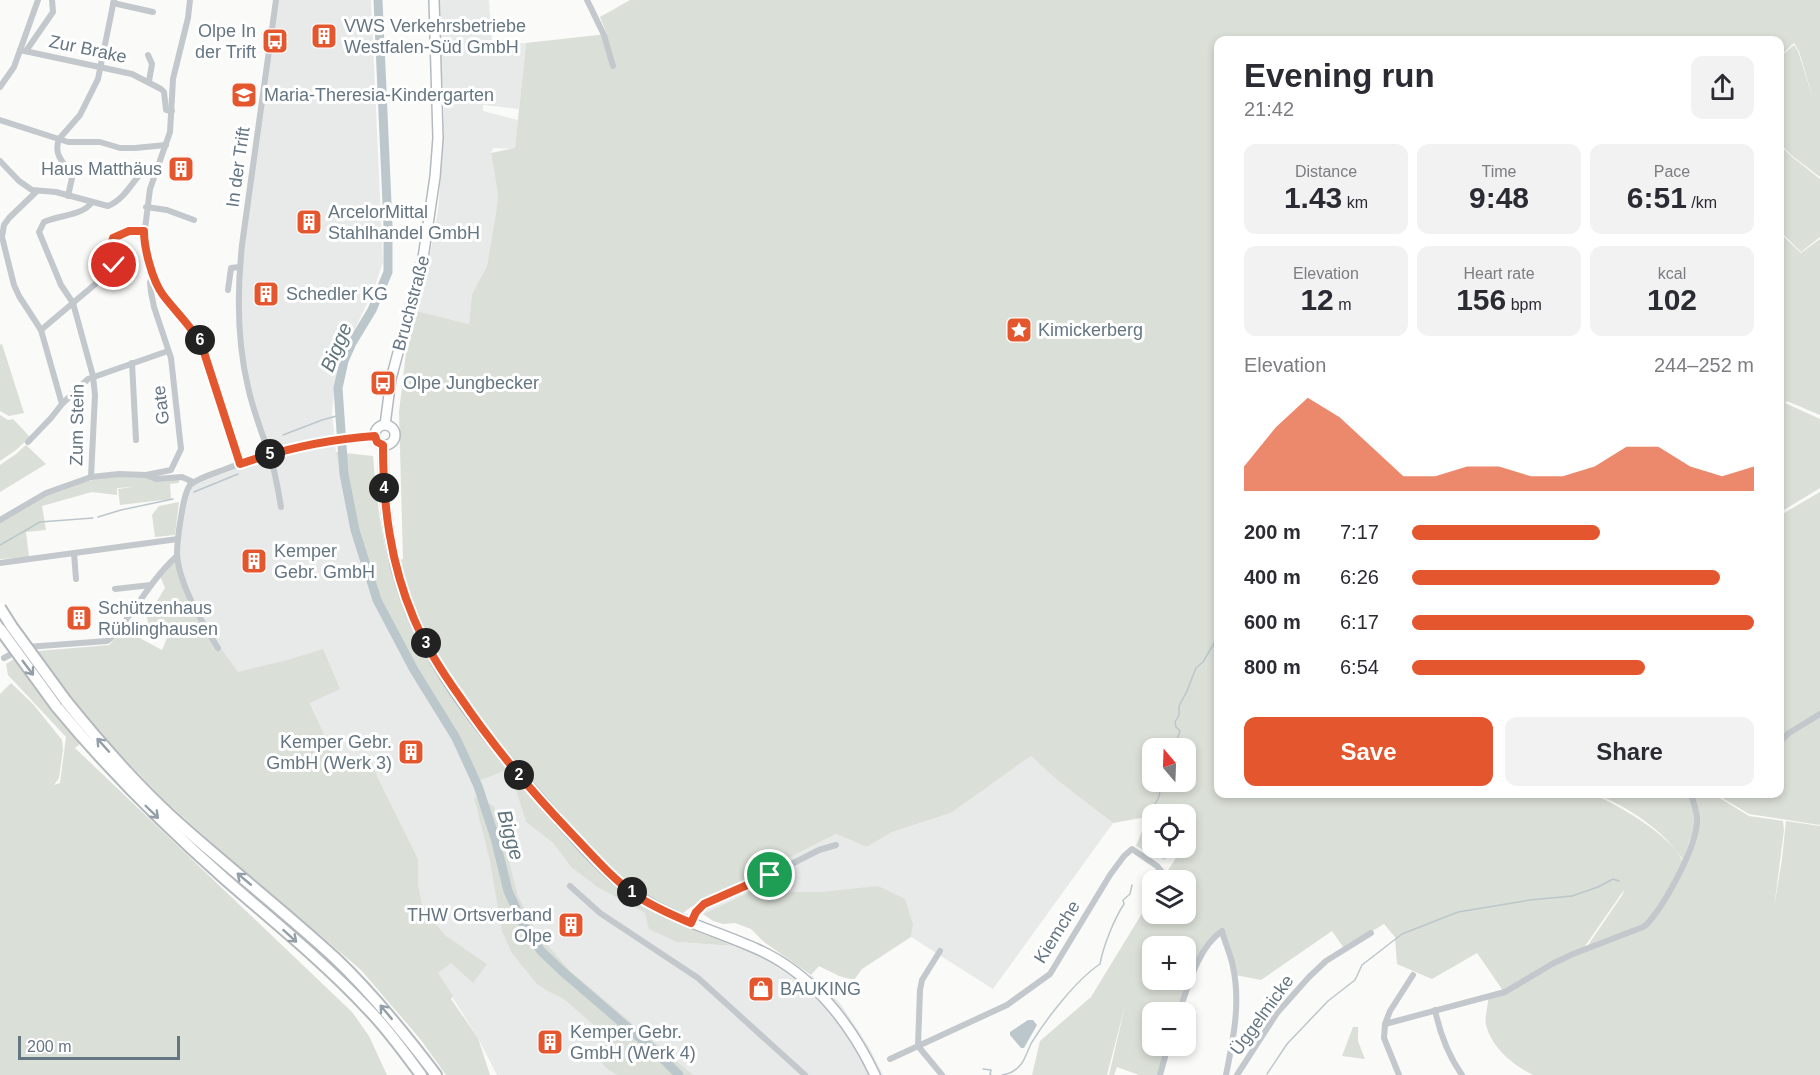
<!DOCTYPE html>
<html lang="en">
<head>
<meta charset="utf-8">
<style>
	:root { --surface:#fff; --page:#f2f2f3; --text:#2b2b33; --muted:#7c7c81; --accent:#e4572e }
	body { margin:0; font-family:Arial,sans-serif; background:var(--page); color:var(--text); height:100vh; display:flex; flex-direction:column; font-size:22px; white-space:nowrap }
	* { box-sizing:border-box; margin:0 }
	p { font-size:20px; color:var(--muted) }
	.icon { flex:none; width:33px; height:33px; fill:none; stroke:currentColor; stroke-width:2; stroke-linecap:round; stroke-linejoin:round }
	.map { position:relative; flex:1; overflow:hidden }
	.details { position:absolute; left:1214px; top:36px; width:570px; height:762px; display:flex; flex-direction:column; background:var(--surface); border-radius:12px; box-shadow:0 3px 9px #0003 }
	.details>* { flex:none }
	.needle { width:39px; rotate:341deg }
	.controls { position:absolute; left:1142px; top:738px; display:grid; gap:12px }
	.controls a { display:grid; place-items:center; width:54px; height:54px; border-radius:12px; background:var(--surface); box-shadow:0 3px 9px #0003; font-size:30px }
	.scale { position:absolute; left:18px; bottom:15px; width:162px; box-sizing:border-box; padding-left:6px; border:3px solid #657683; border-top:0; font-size:16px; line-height:21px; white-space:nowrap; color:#657683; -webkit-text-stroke:4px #fff; paint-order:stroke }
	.pin { position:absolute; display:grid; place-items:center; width:51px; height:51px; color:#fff; margin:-26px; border:3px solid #fff; border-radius:50%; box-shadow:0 2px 6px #0007 }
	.km { position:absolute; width:30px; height:30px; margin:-15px; border-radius:50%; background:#222; color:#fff; font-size:16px; line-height:30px; text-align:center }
	.round { display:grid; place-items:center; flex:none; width:63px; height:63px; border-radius:12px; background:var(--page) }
	.summary { display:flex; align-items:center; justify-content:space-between; height:102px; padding:0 30px }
	h1 { font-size:33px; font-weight:600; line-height:45px }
	.stats { display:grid; grid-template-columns:repeat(3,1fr); gap:9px; height:102px; padding:6px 30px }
	.stats div { display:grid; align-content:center; border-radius:12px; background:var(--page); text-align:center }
	.stats b { font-size:30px; font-weight:600 }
	.stats small { font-size:16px; font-weight:400 }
	.stats p { font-size:16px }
	.chart { height:168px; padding:12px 30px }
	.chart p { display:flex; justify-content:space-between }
	.chart svg { width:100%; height:108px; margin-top:6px; fill:var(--accent); opacity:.7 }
	.cta { display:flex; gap:12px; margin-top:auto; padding:12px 30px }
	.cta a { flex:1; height:69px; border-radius:12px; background:var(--accent); color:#fff; font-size:24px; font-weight:600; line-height:69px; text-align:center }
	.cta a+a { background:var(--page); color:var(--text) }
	ul { padding:0 30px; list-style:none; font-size:20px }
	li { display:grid; grid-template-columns:96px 72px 1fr; align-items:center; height:45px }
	li i { height:15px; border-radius:8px; background:var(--accent) }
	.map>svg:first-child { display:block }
	.built { fill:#e8e9e9 }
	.green { fill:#dadfd7; fill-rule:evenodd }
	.water { fill:#bbc7cb }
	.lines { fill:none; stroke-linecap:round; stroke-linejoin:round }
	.stream { stroke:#bbc7cb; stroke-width:1.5 }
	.river { stroke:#bbc7cb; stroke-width:9 }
	.secondary-casing { stroke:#b3babf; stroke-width:12 }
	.highway-casing { stroke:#b4b9bd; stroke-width:14 }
	.street { stroke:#c3c8cc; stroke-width:6 }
	.secondary { stroke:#fff; stroke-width:9 }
	.highway { stroke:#fff; stroke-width:10 }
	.highway-bridge-casing { stroke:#b4b9bd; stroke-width:14; stroke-linecap:butt }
	.highway-bridge { stroke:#fff; stroke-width:10 }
	.oneway { stroke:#939fa8 }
	.route-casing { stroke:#fff; stroke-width:12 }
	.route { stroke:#e4572e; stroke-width:8 }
	.labels { text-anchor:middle; stroke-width:6; stroke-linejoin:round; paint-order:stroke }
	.poi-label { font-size:18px; fill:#657683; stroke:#fff; text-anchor:start }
	.street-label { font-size:18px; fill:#657683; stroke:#fff }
	.water-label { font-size:20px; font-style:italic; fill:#60757c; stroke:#fff }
</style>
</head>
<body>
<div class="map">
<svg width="1820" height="1075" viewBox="0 0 1820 1075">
	<rect width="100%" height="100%" fill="#fafaf8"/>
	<g class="built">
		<path d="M276,0H371L383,262L374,289L337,366L332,413L336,452L350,525L372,596L479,781L509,769L526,822L553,843L571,867L597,887L645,913L677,942L733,946L758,954L802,984L811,975L840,1003L869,1047L883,1075H497L478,1038L437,973L451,963L487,964L445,935L432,919L422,902L418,884V859L376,774L369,755L337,764L310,702L323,649L287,660L238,673L199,619L177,556L182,511L193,482L269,454L242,356L240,267Z"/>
		<path d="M440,0H489L492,43H526L519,109L483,105V111L518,120L515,149L493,148L491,153L498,195L496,213L487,266L472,294L469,324L416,311L424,287L438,210L443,151L444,116L440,41Z"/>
		<path d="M1031,756L1057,780L1113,823L993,989L911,937L913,925L824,892H750L703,914L691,907L836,834L867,847L892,832L951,813Z"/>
	</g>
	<g class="green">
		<path d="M630,0H1820V177L1791,155L1779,142V58L1794,45L1798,51L1814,102L1799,51L1794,43L1779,57V40H1218V794H1592C1618,805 1652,825 1672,846C1677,850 1680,857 1683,862L1663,898L1646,923L1586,948L1623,894L1624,890L1583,949L1504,992L1477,953L1432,979L1397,964L1395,937L1384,924L1344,948L1332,931L1261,980L1235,975L1223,931L1197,961L1177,1012H1152V1046H1167L1158,1075H1139L1117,1067L1114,1075H1109L1126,1002L1107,1075H1032L1040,1041L1091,997L1152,897V914H1185V880H1162L1177,856L1170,848H1185V814H1152V848H1169L1165,860L1136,846L1145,823L1148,820L1147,817L1113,823L1057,780L1031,756L951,813L892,832L867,847L836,834L691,907L672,921L733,946L677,942L649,929L645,913L597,887L571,867L553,843L526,822L509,769L479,781L372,596L350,525L336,452L373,456C376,493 380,528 389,564L403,559L399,412L407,344L416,311L469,324L472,294L487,266L496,213L498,195L491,153L515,148L526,43L607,34L600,17ZM1152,748H1185V782H1152ZM1152,946H1185V980H1152Z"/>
		<path d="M1779,144L1791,156L1820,179V237L1801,252L1779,230Z"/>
		<path d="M1779,232L1801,253L1820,239V415L1787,401L1785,403L1820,419V488L1779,513Z"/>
		<path d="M2,344L24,413L9,416L0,411V345Z"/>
		<path d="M0,415L8,420L13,419L30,437L16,450L0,461Z"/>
		<path d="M26,445L46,464L0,492V465L16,454Z"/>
		<path d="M118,474H148L179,478V483L170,484L171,499L120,505L118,489L132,487L117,488V495L92,492L42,506L46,530L26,532L29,557L0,559V521L44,494L80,483Z"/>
		<path d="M1820,492V825L1749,814L1716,794H1779V516Z"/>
		<path d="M179,502L175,535L155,537L152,515L159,506Z"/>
		<path d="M174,558L181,583L191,607L238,672L287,660L323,649L340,689L310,703L337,763L369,755L376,774L418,859V884L422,903L432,919L445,935L487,964L473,983L451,963L438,973L453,996L451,999L478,1038L490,1075H446L421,1040L361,970L221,851L163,799L97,730L75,748L352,1012L369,1036L387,1075H0V694L11,683L33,704L62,740L63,750L59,778L54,785L60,783L66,737L8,675L6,664L22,654L38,651L109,645L123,629L162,650L167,638L149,628L147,617L165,588L160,576Z"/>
		<path d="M1596,794H1690L1696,816L1695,826L1683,860C1664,830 1628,807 1596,794Z"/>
		<path d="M1693,794H1713L1749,816L1783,821L1784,830L1774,908L1782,859L1786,821L1820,826V1075H1533C1513,1065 1492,1048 1486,1025C1484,1016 1489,1005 1488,997L1506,993L1553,964L1644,928L1682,871L1697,826Z"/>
		<path d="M474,797L494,806L518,896L536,932L569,970L693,1075H617L606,1068L596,1056L610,1039L564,999L546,990L536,983L512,953L502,931L490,861Z"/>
		<path d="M878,886L905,899L913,925L911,937L862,969L854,980L839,976L819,966L811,975L764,942L751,929L735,923L723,924L713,921L703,914L750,892H822Z"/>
		<path d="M1353,1027H1358V1041L1365,1059L1342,1056Z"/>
	</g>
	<path class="water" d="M1028,1020H1033L1037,1025L1024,1048H1021L1010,1035V1032Z"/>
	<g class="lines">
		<g class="stream">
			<path d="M283,435L322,420L340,415"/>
			<path d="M194,492L238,474"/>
			<path d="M98,517L121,510L173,499"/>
			<path d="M0,545L40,522L93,518"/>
			<path d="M1218,615L1215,617L1218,622"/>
			<path d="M1174,748L1180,731L1176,727L1175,722L1179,715V706L1187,691L1196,668L1203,662L1217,638L1216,634L1218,632"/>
			<path d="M1153,814C1151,806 1156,804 1159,797C1160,793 1160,786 1161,782"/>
			<path d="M1149,851L1152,839"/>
			<path d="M983,1069L991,1070L990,1075H991"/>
			<path d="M1267,1074L1287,1044L1328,1001L1355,980L1362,965L1402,934L1458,912L1530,900L1572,896L1598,887L1613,879L1619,881"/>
			<path d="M1002,1075C1010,1074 1017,1070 1022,1063C1026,1057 1028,1049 1032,1042C1047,1018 1076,980 1100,964C1103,947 1114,919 1124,904L1123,900L1130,894L1132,885"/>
		</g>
		<path class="river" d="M378,0L388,226V272L372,310L352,343L344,361L338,388L344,474L355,530L377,600L414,670L456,738L478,786L495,838L508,891L525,928L541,951L562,971L655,1051L679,1075"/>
		<g class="secondary-casing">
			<g id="secondary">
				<circle cx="385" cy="435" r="10"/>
				<path d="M385,425L391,379L423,258L435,177L438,138L434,0"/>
				<path d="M383,445C383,486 386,527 396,567C419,658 483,734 544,803C569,832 605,875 637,895C674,920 717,931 757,949C811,973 850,1022 875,1075"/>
			</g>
		</g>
		<g class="highway-casing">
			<g id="highway">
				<path d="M66,701C99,742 134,782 173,818C226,866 283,910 335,958C372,993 405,1034 436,1075"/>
				<path d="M56,706C108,769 164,825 225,879C273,921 323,961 367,1008C387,1028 404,1052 421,1075"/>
			</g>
		</g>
		<g class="street">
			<path d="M190,0L188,18L173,79L170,132L150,189L144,237L157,285L163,295L190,326L201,343L240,464"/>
			<path d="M276,0L242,245C237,292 237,341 248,387C253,410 261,431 269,453C275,470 278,489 281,507"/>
			<path d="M587,0L604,35L613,66"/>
			<path d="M113,3L153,12"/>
			<path d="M20,50L132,74L161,89L164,92L166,110L172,111"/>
			<path d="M26,51L53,12L52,0"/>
			<path d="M148,55L152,64L149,81"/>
			<path d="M0,87L14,67L38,0"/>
			<path d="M0,120L68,142H100L120,148H135L166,145"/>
			<path d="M0,161L19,181L32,190L56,192L108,206C128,198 135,174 147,169C150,167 153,168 156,169"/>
			<path d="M37,191L9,218L4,225L2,237L14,285L19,296L41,330L62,404"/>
			<path d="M68,196L72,178L71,175C64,161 53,156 59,139L80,115L98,79L114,0"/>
			<path d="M146,207L167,210L194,220"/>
			<path d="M228,290L231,268L240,267"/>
			<path d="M41,330L106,275C123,255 108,256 113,238L129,231H144"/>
			<path d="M132,363L136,440"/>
			<path d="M28,442L51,418L62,404L88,379L168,351"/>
			<path d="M146,475L171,470L181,449L171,358L154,307L151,292L150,282L153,276"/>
			<path d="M91,477L95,395L93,376L73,303L61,285L39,232L44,222C58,215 83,216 92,202"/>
			<path d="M0,520L46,493L91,477L119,474L146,475L156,479L182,477L193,482"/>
			<path d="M74,553L76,579"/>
			<path d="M0,563L178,539"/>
			<path d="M115,589L151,585"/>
			<path d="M27,647L107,641C117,634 124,622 132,612C146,592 159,572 177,556"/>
			<path d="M218,648C202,622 179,585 177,554C177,542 179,529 181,517C183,506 184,494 190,485C198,478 212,474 223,470C272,451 323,438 375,436"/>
			<path d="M4,658L17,651"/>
			<path d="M1779,742L1789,733L1820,714"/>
			<path d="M570,886L600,913L698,978L805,1075"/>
			<path d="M691,923L696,912L704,904L770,875L819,850L836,845"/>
			<path d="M1435,1010C1440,1034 1448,1055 1462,1075"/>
			<path d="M1179,1012C1188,987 1198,947 1222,931C1225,943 1231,955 1233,967C1241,1003 1233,1040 1226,1075"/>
			<path d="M1385,1024L1390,1011L1413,975"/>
			<path d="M918,1046L920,990L922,980L940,951"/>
			<path d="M918,1046L942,1075"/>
			<path d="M890,1059L1007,1005L1050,974L1110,875L1124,856L1132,849L1157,866L1162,872"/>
			<path d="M1160,1075L1168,1046"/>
			<path d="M1237,1075L1277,1013L1309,977L1326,961L1371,933"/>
			<path d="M1399,1075L1384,1038L1385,1024L1505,992L1552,964L1573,954L1643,927L1647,924C1665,904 1699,844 1697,817C1696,809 1693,801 1691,794"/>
		</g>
		<use href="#secondary" class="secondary"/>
		<use href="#highway" class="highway"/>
		<g class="highway-bridge-casing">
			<g id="highway-bridge">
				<path d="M0,608L12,627L66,701"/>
				<path d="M0,629L56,706"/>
			</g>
		</g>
		<use href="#highway-bridge" class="highway-bridge"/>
	</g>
	<defs><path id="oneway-shaft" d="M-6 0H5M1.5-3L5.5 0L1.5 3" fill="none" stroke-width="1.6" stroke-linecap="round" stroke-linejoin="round" transform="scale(1.5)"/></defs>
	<g class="oneway">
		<use href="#oneway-shaft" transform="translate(28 668) rotate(53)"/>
		<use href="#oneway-shaft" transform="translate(103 745) rotate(-132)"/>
		<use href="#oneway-shaft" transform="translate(152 812) rotate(44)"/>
		<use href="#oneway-shaft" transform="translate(244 879) rotate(-140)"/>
		<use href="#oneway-shaft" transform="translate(290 936) rotate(42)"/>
		<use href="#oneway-shaft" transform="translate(386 1012) rotate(-130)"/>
	</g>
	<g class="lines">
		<g class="route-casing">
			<path id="route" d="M114,265C115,256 109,246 113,238L129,231H144C144,248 152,280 163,295C176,312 189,324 201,343L240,464C284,449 329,439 375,436L377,442L383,445C383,505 390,563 414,619C426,647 442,672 460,697C493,746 531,791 572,834C592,855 611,877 634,894C651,906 672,915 691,923L696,912L704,904L770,875"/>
		</g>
		<use href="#route" class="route"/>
	</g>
	<defs>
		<g id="building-square" transform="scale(1.35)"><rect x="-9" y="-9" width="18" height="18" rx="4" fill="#e4572e" stroke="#fff"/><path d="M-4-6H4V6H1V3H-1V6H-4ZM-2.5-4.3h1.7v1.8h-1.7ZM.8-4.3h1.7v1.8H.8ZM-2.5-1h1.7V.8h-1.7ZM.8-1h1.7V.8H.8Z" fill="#fff"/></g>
		<g id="bus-square" transform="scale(1.35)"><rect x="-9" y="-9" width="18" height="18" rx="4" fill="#e4572e" stroke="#fff"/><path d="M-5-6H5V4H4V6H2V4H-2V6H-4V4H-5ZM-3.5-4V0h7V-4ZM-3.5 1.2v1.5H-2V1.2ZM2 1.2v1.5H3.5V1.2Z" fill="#fff"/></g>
		<g id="school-square" transform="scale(1.35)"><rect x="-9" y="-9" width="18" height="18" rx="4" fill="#e4572e" stroke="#fff"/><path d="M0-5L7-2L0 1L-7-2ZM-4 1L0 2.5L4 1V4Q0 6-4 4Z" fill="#fff"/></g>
		<g id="sight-square" transform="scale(1.35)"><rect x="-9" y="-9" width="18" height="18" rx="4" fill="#e4572e" stroke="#fff"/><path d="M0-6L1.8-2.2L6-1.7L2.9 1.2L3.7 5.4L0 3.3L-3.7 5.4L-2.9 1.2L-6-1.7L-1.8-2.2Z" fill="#fff"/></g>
		<g id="shop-square" transform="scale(1.35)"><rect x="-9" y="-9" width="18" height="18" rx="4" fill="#e4572e" stroke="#fff"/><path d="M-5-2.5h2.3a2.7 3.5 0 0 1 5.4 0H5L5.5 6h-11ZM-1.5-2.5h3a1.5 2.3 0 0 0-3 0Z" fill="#fff"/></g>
	</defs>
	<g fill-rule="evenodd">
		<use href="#building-square" x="324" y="36"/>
		<use href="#bus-square" x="275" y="41"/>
		<use href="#school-square" x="244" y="95"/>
		<use href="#building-square" x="181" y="169"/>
		<use href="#building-square" x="309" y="222"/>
		<use href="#building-square" x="266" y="294"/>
		<use href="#sight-square" x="1019" y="330"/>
		<use href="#bus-square" x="383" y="383"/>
		<use href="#building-square" x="254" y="561"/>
		<use href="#building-square" x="79" y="618"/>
		<use href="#building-square" x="411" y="752"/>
		<use href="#building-square" x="571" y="925"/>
		<use href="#shop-square" x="761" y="989"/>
		<use href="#building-square" x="550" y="1042"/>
	</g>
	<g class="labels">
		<g class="poi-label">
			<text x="344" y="32">VWS Verkehrsbetriebe<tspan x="344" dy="21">Westfalen-Süd GmbH</tspan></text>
			<text x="256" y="37" text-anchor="end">Olpe In<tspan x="256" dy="21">der Trift</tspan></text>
			<text x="264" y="101">Maria-Theresia-Kindergarten</text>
			<text x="162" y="175" text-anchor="end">Haus Matthäus</text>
			<text x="328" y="218">ArcelorMittal<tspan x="328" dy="21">Stahlhandel GmbH</tspan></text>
			<text x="286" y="300">Schedler KG</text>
			<text x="1038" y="336">Kimickerberg</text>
			<text x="403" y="389">Olpe Jungbecker</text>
			<text x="274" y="557">Kemper<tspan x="274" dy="21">Gebr. GmbH</tspan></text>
			<text x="98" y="614">Schützenhaus<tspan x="98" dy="21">Rüblinghausen</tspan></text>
			<text x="392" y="748" text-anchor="end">Kemper Gebr.<tspan x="392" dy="21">GmbH (Werk 3)</tspan></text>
			<text x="552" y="921" text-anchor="end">THW Ortsverband<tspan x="552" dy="21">Olpe</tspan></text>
			<text x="780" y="995">BAUKING</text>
			<text x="570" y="1038">Kemper Gebr.<tspan x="570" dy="21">GmbH (Werk 4)</tspan></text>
		</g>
		<g class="street-label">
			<text transform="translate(88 49) rotate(12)" y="6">Zur Brake</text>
			<text transform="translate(238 167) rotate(-82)" y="6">In der Trift</text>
			<text transform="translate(411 303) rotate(-75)" y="6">Bruchstraße</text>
			<text transform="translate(161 405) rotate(-97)" y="6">Gate</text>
			<text transform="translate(77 425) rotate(-89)" y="6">Zum Stein</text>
			<text transform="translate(1057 932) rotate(-58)" y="6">Kiemche</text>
			<text transform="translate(1262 1015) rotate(-54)" y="6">Üggelmicke</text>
		</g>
		<g class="water-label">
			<text transform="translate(336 347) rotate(-67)" y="7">Bigge</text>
			<text transform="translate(511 835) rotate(74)" y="7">Bigge</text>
		</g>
	</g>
</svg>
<div class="controls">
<a><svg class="needle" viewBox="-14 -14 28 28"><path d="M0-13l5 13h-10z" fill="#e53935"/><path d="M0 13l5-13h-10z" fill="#7c7c81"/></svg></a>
<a><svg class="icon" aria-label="locate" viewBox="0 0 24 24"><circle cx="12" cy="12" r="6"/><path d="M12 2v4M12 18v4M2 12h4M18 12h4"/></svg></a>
<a><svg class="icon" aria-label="layers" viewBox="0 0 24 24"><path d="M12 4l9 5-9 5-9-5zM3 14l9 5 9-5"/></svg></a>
<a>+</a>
<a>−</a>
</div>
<div class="scale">200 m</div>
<div class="pin" style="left:770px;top:875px;background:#1e9e55"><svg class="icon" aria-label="arrive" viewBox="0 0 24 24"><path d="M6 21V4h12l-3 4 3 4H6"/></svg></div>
<div class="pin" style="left:114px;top:265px;background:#d93025"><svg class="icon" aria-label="check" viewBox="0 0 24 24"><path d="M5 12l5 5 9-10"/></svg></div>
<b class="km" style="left:632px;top:892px">1</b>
<b class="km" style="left:519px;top:775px">2</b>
<b class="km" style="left:426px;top:643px">3</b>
<b class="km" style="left:384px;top:488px">4</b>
<b class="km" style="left:270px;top:454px">5</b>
<b class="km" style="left:200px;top:340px">6</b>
<section class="details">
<div class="summary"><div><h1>Evening run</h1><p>21:42</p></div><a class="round"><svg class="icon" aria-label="share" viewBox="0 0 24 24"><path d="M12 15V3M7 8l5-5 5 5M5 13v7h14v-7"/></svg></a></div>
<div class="stats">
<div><p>Distance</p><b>1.43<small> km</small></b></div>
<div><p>Time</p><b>9:48</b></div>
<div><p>Pace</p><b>6:51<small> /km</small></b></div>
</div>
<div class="stats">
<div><p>Elevation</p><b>12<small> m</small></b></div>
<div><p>Heart rate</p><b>156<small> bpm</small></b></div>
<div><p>kcal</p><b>102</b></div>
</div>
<div class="chart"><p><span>Elevation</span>244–252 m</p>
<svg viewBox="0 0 160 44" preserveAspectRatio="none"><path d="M0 44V34L10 18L20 6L30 14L40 26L50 38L60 38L70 34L80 34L90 38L100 38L110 34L120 26L130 26L140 34L150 38L160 34V44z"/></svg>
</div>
<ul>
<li><b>200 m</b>7:17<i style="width:55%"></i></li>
<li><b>400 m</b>6:26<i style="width:90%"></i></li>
<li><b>600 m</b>6:17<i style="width:100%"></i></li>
<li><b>800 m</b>6:54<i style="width:68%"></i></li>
</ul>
<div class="cta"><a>Save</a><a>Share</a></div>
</section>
</div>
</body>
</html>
